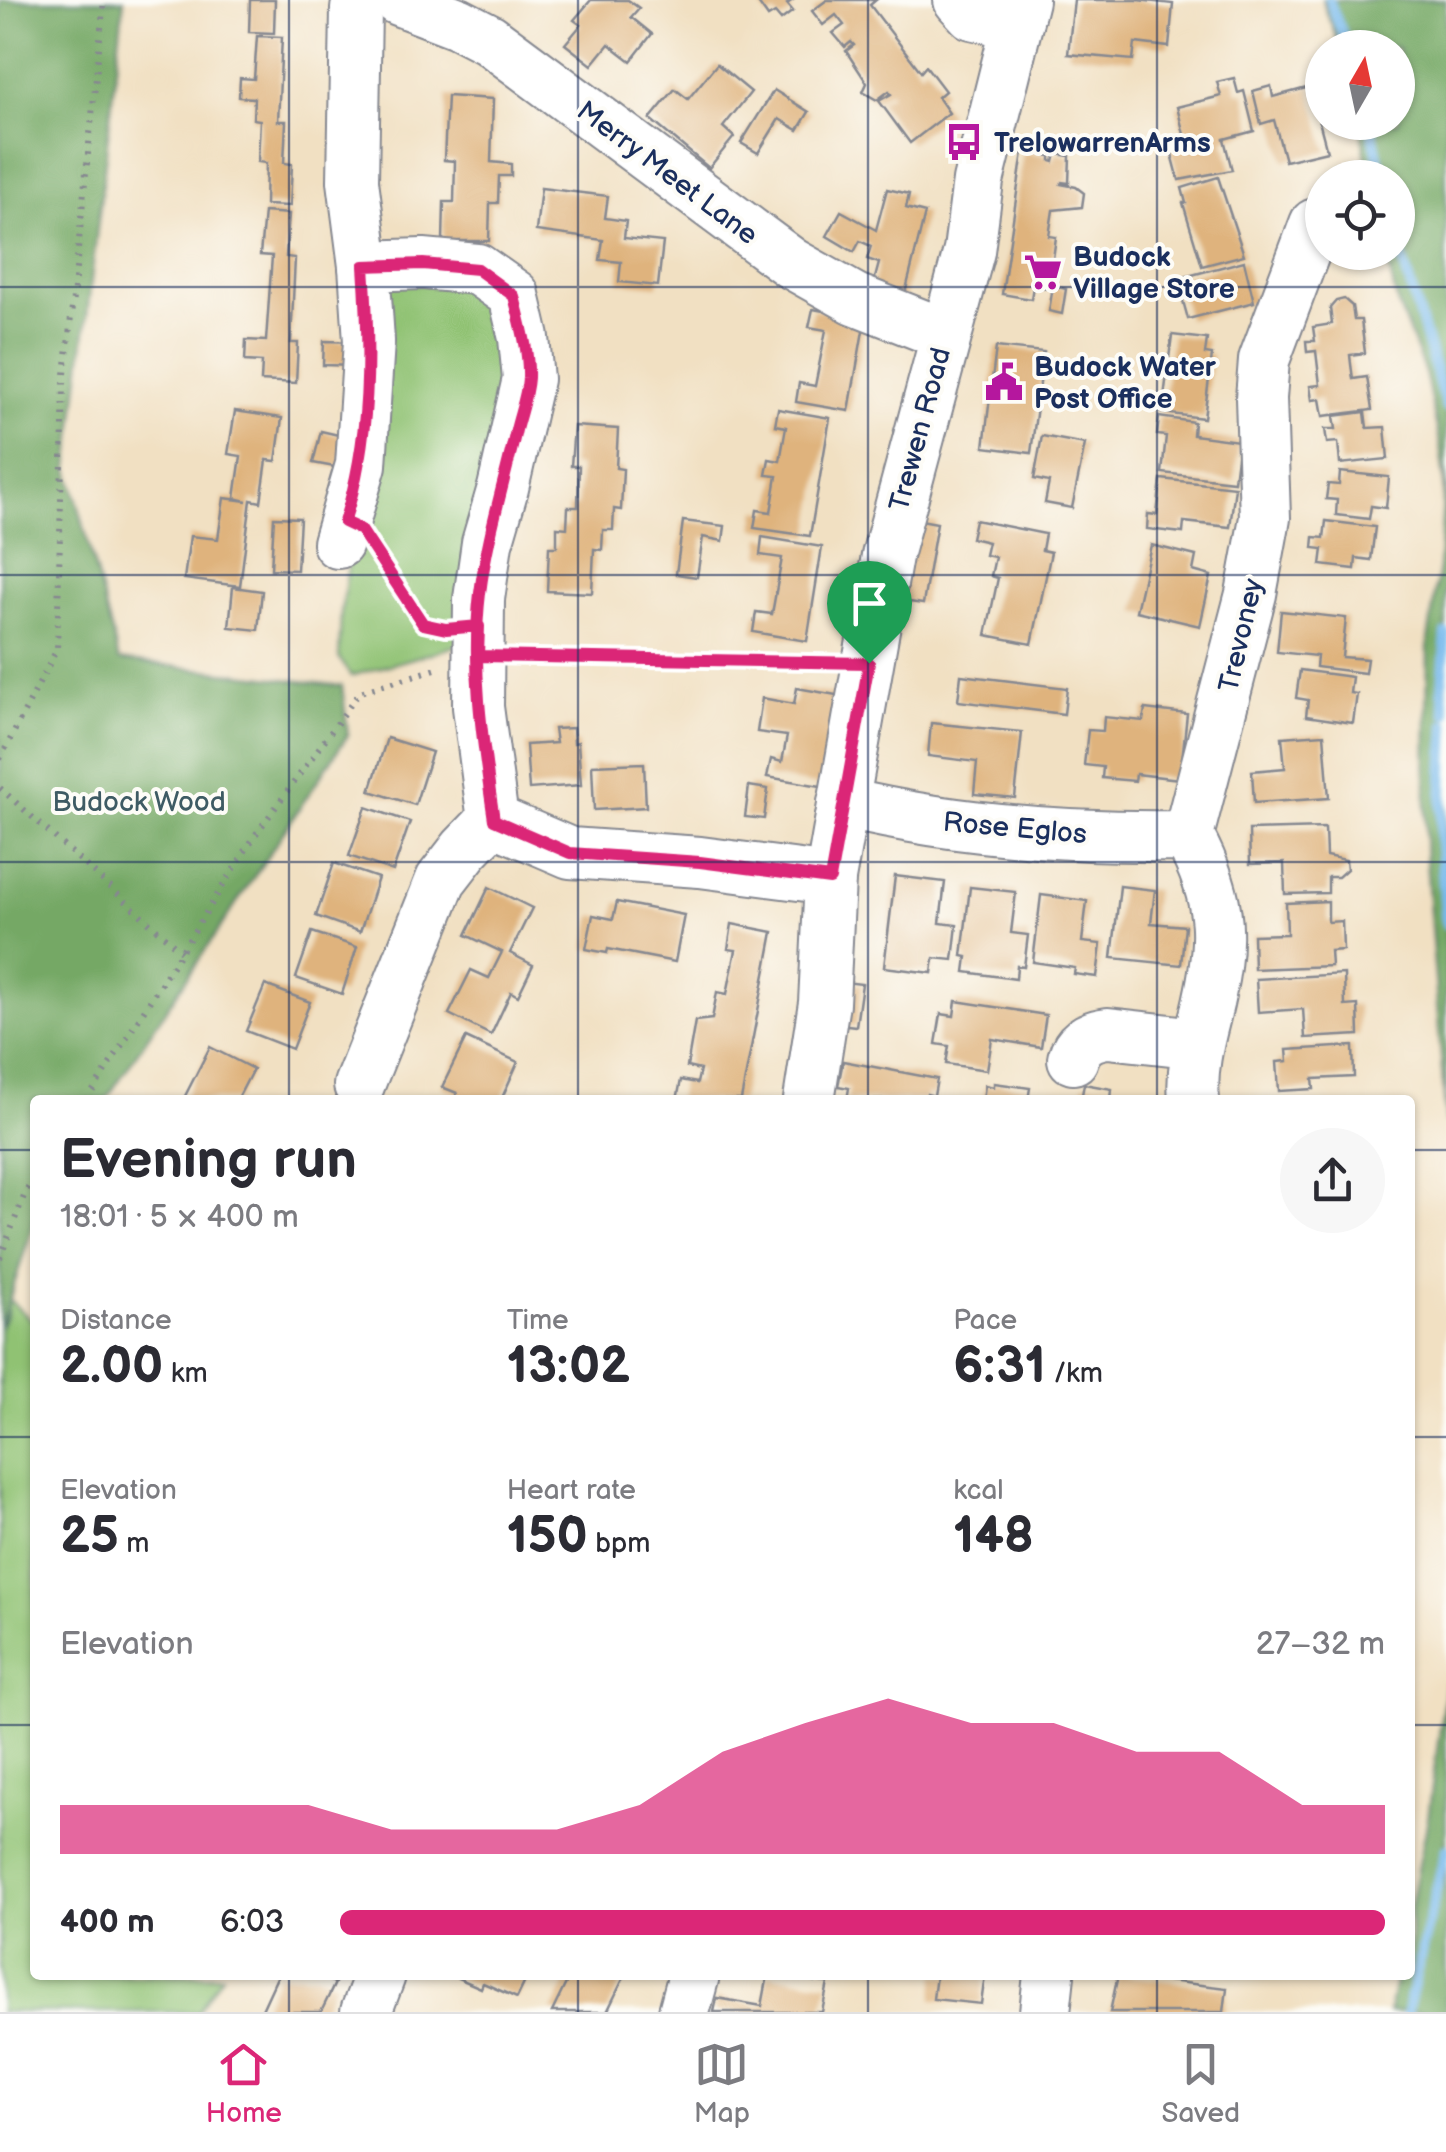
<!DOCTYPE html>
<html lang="en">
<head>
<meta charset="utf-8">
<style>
	:root { --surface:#fff; --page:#f7f7f7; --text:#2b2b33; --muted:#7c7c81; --line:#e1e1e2; --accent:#db2777 }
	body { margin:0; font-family:"Balsamiq Sans",sans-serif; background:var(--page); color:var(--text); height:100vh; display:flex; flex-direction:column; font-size:38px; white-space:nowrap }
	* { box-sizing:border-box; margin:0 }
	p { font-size:32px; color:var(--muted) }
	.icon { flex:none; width:55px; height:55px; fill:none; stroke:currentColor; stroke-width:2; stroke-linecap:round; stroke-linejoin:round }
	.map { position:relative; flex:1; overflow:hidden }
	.side { position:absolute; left:30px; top:1095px; width:1385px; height:885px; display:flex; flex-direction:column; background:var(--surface); border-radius:10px; box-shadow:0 2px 8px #0004 }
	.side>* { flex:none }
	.needle { width:65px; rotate:9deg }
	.controls { position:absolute; left:1305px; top:30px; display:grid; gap:20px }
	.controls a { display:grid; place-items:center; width:110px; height:110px; border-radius:50%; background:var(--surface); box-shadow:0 2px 8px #0004; font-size:50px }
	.pin { position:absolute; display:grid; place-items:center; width:85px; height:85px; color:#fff; margin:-102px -42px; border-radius:50% 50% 50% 0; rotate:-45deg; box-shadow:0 0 10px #0007 }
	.pin .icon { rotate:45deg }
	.round { display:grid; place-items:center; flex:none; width:105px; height:105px; border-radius:52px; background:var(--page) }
	.head { display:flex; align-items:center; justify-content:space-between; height:170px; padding:0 30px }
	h1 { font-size:55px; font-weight:700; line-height:75px }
	.metrics { display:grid; grid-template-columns:repeat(3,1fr); gap:15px; height:170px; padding:10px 30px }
	.metrics div { display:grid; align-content:center }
	.metrics b { font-size:50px; font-weight:700 }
	.metrics small { font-size:28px; font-weight:400 }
	.metrics p { font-size:28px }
	.chart { height:280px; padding:20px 30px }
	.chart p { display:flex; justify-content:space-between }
	.chart svg { width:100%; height:180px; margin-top:10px; fill:var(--accent); opacity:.7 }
	ul { padding:0 30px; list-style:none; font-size:32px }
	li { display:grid; grid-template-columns:160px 120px 1fr; align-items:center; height:75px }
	li i { height:25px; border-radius:12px; background:var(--accent) }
	.menu { display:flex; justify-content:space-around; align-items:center; height:140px; border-top:2px solid var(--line); background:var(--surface); font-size:28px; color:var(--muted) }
	.menu a { display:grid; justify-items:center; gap:5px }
	.menu .selected { color:var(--accent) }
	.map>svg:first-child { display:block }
	.green { fill:#90c273; stroke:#567868; stroke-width:2.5 }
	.forest { fill:#74a865; stroke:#486c62; stroke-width:2.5 }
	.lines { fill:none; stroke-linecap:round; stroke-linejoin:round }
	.stream { stroke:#78baed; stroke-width:10 }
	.building { fill:#dfb37d }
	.minor-casing { stroke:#868890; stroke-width:54 }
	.path { stroke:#868890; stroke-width:6; stroke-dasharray:2.5 8; stroke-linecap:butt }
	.minor { stroke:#fff; stroke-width:50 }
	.route-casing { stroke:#fff; stroke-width:20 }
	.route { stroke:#db2777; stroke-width:12 }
	.grid { fill:none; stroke:#1b2f5e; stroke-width:2.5; stroke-opacity:0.55 }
	.labels { text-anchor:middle; stroke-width:8; stroke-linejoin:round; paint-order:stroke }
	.poi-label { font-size:28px; font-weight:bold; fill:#1b2f5e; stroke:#fdfcf7; text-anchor:start }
	.street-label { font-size:28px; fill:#1b2f5e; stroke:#fdfcf7 }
	.park-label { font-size:28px; fill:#3e5b64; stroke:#fdfcf7 }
</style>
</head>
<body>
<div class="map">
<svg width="1446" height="2012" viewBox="0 0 1446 2012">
	<rect width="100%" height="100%" fill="#fdfcf7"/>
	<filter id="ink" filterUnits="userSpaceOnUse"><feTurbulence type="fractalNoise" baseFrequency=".01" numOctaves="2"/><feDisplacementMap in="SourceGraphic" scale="20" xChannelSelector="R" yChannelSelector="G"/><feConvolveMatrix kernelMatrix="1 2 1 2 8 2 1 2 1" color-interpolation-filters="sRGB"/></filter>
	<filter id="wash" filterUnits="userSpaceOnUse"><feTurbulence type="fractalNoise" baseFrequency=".0048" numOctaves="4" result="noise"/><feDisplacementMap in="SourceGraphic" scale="40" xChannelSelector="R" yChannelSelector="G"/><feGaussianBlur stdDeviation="2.25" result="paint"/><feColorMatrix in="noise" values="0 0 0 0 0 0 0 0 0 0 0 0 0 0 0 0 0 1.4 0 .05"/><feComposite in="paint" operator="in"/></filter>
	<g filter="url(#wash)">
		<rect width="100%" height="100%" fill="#f1e0c2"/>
		<g class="green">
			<path d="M476,275L519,339L473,641L351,676L339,658L341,612L349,560L372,280Z"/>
			<path d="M8,1299L35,1323V1975H222L198,2012H0V1329L7,1314Z"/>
		</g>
		<g class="forest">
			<path d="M0,0H124L69,469L119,660L342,686L348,735L106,1100H35V1219L0,1329Z"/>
			<path d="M1322,0H1446V1124L1425,848L1428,640L1439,567L1444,480L1439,438L1425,373L1397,302L1385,253L1398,252V178L1369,177L1360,123L1398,122V48L1340,47Z"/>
			<path d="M1446,1682V2012H1389L1396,1975H1410V1910L1428,1817Z"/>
		</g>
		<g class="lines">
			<g class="stream">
				<path d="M1329,0L1348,48"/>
				<path d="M1370,122L1383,178"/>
				<path d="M1398,244L1446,407"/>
				<path d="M1446,634L1442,689L1446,713"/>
				<path d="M1446,724L1440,841L1446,924"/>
				<path d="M1407,2012L1446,1849"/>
			</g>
		</g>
		<g id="blocks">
			<g class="building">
				<path d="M250,0H275L274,33L249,32Z"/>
				<path d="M591,0H628L639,8L631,17L652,34L631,61L609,44L592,65L565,44L581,25L574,20Z"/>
				<path d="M756,0H793L787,4L793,11L781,20L775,13L768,17Z"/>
				<path d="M827,0H876L870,5L921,72L926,66L945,91L938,97L949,113L910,143L879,101L891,94L889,91L877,100L863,92L867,83L846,51L854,45L851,42L845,47L833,33L844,25L836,15L823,25L812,11Z"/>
				<path d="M1074,0H1137L1173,4L1169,47L1135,43L1133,60L1068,54Z"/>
				<path d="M257,36L282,37L278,121H286L284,163L292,164L290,206L265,205L266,163L258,162L260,120L253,119L254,98L239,97L240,78L254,79Z"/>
				<path d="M717,64L751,92L723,127L734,137L709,168L650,119L675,89L688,99Z"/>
				<path d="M1234,78L1238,93L1244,91L1254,131L1224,139L1232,170L1179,180L1171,150L1187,146L1177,107L1221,96L1217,82Z"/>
				<path d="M1271,86L1273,97L1310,87L1327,151L1285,161L1274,120L1261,124L1253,91Z"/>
				<path d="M774,90L809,112L798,130L779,119L758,153L741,143Z"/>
				<path d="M447,96L493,99L491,162L511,164V176H499L498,203H490L489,241H443L444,202H454L455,161L444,160Z"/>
				<path d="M1023,152L1051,156V161L1054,162L1056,154L1070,156L1069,183L1062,182L1061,184L1076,187L1084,193L1082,207L1053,210L1049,236L1056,237L1049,288L1033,286L1031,299L1002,294Z"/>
				<path d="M1218,177L1244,255L1202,266L1183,203H1186L1182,188Z"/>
				<path d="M541,188L608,196L605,218L626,221L624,238L663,242L658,286L619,282L621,262L600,260L603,240L536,231Z"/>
				<path d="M887,189L909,194L906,208L925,213L901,310L870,297L879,263L867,259L871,246L860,241L854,252L827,236L841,211L876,230Z"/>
				<path d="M264,212L289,214L286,257L295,258L291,343H298L296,383L261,381L262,362L245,361L246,340L266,341L272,256L260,255Z"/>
				<path d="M1244,261L1254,302L1188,319L1177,279Z"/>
				<path d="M1053,286L1066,289L1062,314L1049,311Z"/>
				<path d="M1344,299L1352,306L1354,320H1361L1365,353L1350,355L1351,364L1353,379L1367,377L1372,410L1323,416L1320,399L1312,400L1310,386L1320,385L1316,351L1307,352L1306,341H1315L1313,327L1332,324L1330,308L1336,301Z"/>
				<path d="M813,309L865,319L849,411L796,402L799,383L815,386L826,330L809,327Z"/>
				<path d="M1172,335L1207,339L1205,354L1212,355L1204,418L1162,413Z"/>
				<path d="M324,341L356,342V366L323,365Z"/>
				<path d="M996,347L1044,352L1031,453L984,447Z"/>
				<path d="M778,409L830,418L810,536L754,528L757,510L771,512L777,476L766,475L769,459L780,461L786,427L775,425Z"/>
				<path d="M235,411L282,418L276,461L267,460L261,502L251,500L240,586L184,579L190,536L218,539L224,498L247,501L235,498L241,456L228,454Z"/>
				<path d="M1365,412L1367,428L1385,427L1388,459L1340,464L1338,442L1327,443L1325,429H1336L1334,416Z"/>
				<path d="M1159,417L1194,422L1193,435L1239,441L1234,481L1162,473L1166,436L1157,435Z"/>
				<path d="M574,426L618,429L616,468L623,469L621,510L614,509L613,530H603L602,550L594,549L592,593L547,591L549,547H557V527L567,528L568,507H578L579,466H571Z"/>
				<path d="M321,431L347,437L340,468L313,463Z"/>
				<path d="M1042,436L1085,444L1072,508L1045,503L1049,482L1034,479Z"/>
				<path d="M1340,472L1389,477L1386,508L1371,506L1369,519L1336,515L1337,500L1326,499L1328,484L1339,485Z"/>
				<path d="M1161,479L1235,487L1230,527L1184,522L1183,533L1147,529L1148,514L1157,515Z"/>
				<path d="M274,517L300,518L297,570L271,569Z"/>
				<path d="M910,518L937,523L923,604L903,601Z"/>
				<path d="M975,520L1045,534L1042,550L1051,552L1032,644L986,635L998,578L991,576L995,557L985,555L988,542L971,538Z"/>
				<path d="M683,521L725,526L723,541L703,537L697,577L676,574Z"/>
				<path d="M1326,521L1375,527L1371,560L1356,558L1355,569L1321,565L1323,549L1313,548L1314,537L1324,538Z"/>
				<path d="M762,537L822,547L807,641L753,632L756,612L772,614L782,558L760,555Z"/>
				<path d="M1151,545L1196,556L1193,571L1211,576L1200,626L1136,611Z"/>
				<path d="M233,587L262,591L258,630L229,627Z"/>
				<path d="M1281,611L1346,618L1342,657L1367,659L1365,673L1316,667L1317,656L1277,652Z"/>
				<path d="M1300,670L1352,677L1350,693L1357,694L1353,723L1306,716L1308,700L1296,698Z"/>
				<path d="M961,675L1067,688L1064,714L958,701Z"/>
				<path d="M797,688L842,696L827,787L767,777L771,759L782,762L787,736L757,732L762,698L794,704Z"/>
				<path d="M1145,709L1187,714L1180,779L1136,774L1135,781L1102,778L1103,767L1084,765L1088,730L1103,731L1104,717L1143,721Z"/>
				<path d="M931,723L1022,732L1015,798L974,794L977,762L928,756Z"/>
				<path d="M573,728L574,743L578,742L581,785L529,789L526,745L556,743L554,729Z"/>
				<path d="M1324,734L1329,798L1254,803L1252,771L1285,768L1282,737Z"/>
				<path d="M387,738L432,752L415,805L370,791Z"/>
				<path d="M644,763L646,807L594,810L592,765Z"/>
				<path d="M749,786L768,789L764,819L745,817Z"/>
				<path d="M366,807L410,822L393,871L349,856Z"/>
				<path d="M1325,828L1326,856L1346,860L1347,869L1338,877H1328V893L1285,894L1284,863L1250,864L1249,830Z"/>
				<path d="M334,863L378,878L360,932L316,916Z"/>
				<path d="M895,876L945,882L940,923L957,925L953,960L934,958L932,973L884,967Z"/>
				<path d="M1120,886L1155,890L1151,923L1185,926L1181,965L1112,958Z"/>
				<path d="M489,887L532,908L510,953L533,965L518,996L511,992L491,1035L449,1014L471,970L489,978L502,952L466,935Z"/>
				<path d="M970,887L1016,892L1011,933L1028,935L1024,967L1017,966L1016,979L965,972L967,957L962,956Z"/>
				<path d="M1041,895L1087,901L1082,942L1101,944L1097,977L1074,974L1075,968L1033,962Z"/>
				<path d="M1328,901V922L1342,921L1343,950L1330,951L1331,966L1254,969L1253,935L1287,934L1286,903Z"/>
				<path d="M617,902L684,915L675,962L608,949L607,953L586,949L593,915L613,919Z"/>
				<path d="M732,924L773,932L741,1100H677L681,1080L697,1083L700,1070L687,1067L695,1021L712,1019L717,992L727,994L736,950L728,949Z"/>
				<path d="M312,932L357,947L342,994L296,978Z"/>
				<path d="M1344,974L1345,1006L1358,1005L1359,1035L1305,1038L1303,1009L1258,1012L1256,979Z"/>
				<path d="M836,981L862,984L856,1026L830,1023Z"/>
				<path d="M265,985L310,1002L292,1049L246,1031Z"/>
				<path d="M956,1001L1046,1015L1041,1047L992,1039L987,1070L946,1064L949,1046L936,1044L941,1014L954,1016Z"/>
				<path d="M466,1038L518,1062L501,1100H454L457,1093L442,1087Z"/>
				<path d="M1353,1046L1354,1077L1313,1079L1314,1089L1279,1091L1277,1062L1288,1061L1287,1050Z"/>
				<path d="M210,1047L253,1069L237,1100H183Z"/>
				<path d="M843,1061L937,1079L934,1096L927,1094L926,1100H847L849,1088L838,1086Z"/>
				<path d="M994,1083L1030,1088L1028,1100H983L985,1085L994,1087Z"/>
				<path d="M1084,1084L1112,1089L1111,1100H1081Z"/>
				<path d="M278,1975H317L335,1983L321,2012H261Z"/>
				<path d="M451,1975H528L517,1998L483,1983L481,1988Z"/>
				<path d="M570,1975H625L607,2012H552Z"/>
				<path d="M768,1975L828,1983L822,2012H714L717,1998L762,2006Z"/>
				<path d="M936,1975H985L981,2004L933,1999Z"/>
				<path d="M1118,1975L1227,1988L1224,2012H1110Z"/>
			</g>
		</g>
	</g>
	<g filter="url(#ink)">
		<use href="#blocks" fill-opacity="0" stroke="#868890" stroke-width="2.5"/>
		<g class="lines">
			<g class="minor-casing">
				<g id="minor">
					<path d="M398,0L458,23L489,39L791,263L855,299L944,334"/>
					<path d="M959,0L972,14L1017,24"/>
					<path d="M356,9L353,181L364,266"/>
					<path d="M338,543L361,465L369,341L364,266L423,264L477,269L514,295L524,338L528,379L503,488L487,543L479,599L478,707L493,820L570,853L700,862L830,879"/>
					<path d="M843,803C955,830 1074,838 1188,836"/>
					<path d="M1073,1059C1078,1041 1091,1035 1108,1033L1198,1043"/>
					<path d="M359,1085L441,880L465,849L493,820"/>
					<path d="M809,1100L824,1003L830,879L887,556L969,251L978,181L1023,0"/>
					<path d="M1194,1100C1191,1071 1198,1043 1205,1016C1223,943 1224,902 1188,836L1251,594L1265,518L1261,398L1264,360L1315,224"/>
					<path d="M366,2012L380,1975"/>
					<path d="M684,2012L694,1975"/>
					<path d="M1045,2012L1049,1975"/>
				</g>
			</g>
			<g class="path">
				<path d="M378,556C393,580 409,621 438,628"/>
				<path d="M520,656L827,662"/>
				<path d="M0,759L57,649L64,384L104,0"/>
				<path d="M0,788L182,952"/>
				<path d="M87,1100L256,834L360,692L439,668"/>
				<path d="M0,1258L26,1191L35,1177"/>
			</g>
			<use href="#minor" class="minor"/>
		</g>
	</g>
	<g class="lines" filter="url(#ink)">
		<g class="route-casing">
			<path id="route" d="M869,663L478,656L479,626L446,629L423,624L361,530L344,522C371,439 370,352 364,266L423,264L477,269L514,296C520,322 529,350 528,378C527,395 520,413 516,430C504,484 487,537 480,593C471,669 483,745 494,820L570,853L700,862L830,879L869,663"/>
		</g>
		<use href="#route" class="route"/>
	</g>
	<path class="grid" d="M289,0V1100M578,0V1100M868,0V1100M1157,0V1100M0,287H1446M0,575H1446M0,862H1446M0,1150H35M1410,1150H1446M0,1437H35M1410,1437H1446M0,1725H35M1410,1725H1446M289,1975V2012M578,1975V2012M868,1975V2012M1157,1975V2012"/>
	<defs>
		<g id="bus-bare" transform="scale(3)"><path d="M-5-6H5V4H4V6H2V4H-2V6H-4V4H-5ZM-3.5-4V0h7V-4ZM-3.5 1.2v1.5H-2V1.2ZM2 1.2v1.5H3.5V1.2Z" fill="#b5179e" stroke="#fdfcf7" stroke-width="2.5" paint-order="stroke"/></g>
		<g id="supermarket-bare" transform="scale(3)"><path d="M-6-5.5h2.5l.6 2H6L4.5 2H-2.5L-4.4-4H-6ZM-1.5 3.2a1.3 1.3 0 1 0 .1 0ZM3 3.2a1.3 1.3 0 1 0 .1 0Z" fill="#b5179e" stroke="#fdfcf7" stroke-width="2.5" paint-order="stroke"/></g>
		<g id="civic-bare" transform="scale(3)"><path d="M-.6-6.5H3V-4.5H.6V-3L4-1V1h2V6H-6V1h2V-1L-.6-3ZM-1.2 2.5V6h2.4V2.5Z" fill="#b5179e" stroke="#fdfcf7" stroke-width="2.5" paint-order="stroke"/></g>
	</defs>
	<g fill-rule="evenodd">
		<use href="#bus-bare" x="964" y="142"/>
		<use href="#supermarket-bare" x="1043" y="272"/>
		<use href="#civic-bare" x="1004" y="382"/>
	</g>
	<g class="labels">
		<g class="poi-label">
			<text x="994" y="152">TrelowarrenArms</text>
			<text x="1073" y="266">Budock<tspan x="1073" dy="32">Village Store</tspan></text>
			<text x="1034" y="376">Budock Water<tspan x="1034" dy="32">Post Office</tspan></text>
		</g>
		<g class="street-label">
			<text transform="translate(668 172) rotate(37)" y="10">Merry Meet Lane</text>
			<text transform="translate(919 429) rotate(-75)" y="10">Trewen Road</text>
			<text transform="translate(1240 635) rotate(-77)" y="10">Trevoney</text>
			<text transform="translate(1015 827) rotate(5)" y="10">Rose Eglos</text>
		</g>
		<g class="park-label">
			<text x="139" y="811">Budock Wood</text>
		</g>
	</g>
</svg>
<div class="controls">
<a><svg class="needle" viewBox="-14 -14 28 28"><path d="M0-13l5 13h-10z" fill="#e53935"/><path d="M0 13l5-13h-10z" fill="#7c7c81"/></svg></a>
<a><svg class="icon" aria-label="locate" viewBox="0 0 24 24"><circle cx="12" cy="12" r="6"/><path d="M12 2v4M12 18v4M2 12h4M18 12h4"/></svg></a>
</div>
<div class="pin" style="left:869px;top:663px;background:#1e9e55"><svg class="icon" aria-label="arrive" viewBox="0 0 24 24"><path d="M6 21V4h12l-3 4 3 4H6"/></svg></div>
<section class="side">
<div class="head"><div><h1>Evening run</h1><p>18:01 · 5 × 400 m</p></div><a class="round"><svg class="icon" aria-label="share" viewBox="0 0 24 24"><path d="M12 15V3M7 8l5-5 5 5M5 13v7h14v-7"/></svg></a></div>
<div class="metrics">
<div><p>Distance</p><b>2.00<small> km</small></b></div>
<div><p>Time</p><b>13:02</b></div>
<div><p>Pace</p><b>6:31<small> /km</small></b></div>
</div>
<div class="metrics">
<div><p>Elevation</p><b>25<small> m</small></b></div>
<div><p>Heart rate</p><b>150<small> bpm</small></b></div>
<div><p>kcal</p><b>148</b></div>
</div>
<div class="chart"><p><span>Elevation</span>27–32 m</p>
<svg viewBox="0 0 160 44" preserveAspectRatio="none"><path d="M0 44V32L10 32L20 32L30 32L40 38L50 38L60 38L70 32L80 19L90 12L100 6L110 12L120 12L130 19L140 19L150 32L160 32V44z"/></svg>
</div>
<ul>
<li><b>400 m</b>6:03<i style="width:100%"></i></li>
</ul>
</section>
</div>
<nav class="menu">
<a class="selected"><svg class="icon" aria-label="home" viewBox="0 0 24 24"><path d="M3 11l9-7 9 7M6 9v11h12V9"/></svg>Home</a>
<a><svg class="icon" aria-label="map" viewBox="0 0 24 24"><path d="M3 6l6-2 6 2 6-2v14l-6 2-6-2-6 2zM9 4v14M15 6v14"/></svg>Map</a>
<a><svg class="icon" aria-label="saved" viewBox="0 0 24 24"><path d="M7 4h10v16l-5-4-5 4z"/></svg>Saved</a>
</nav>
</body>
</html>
